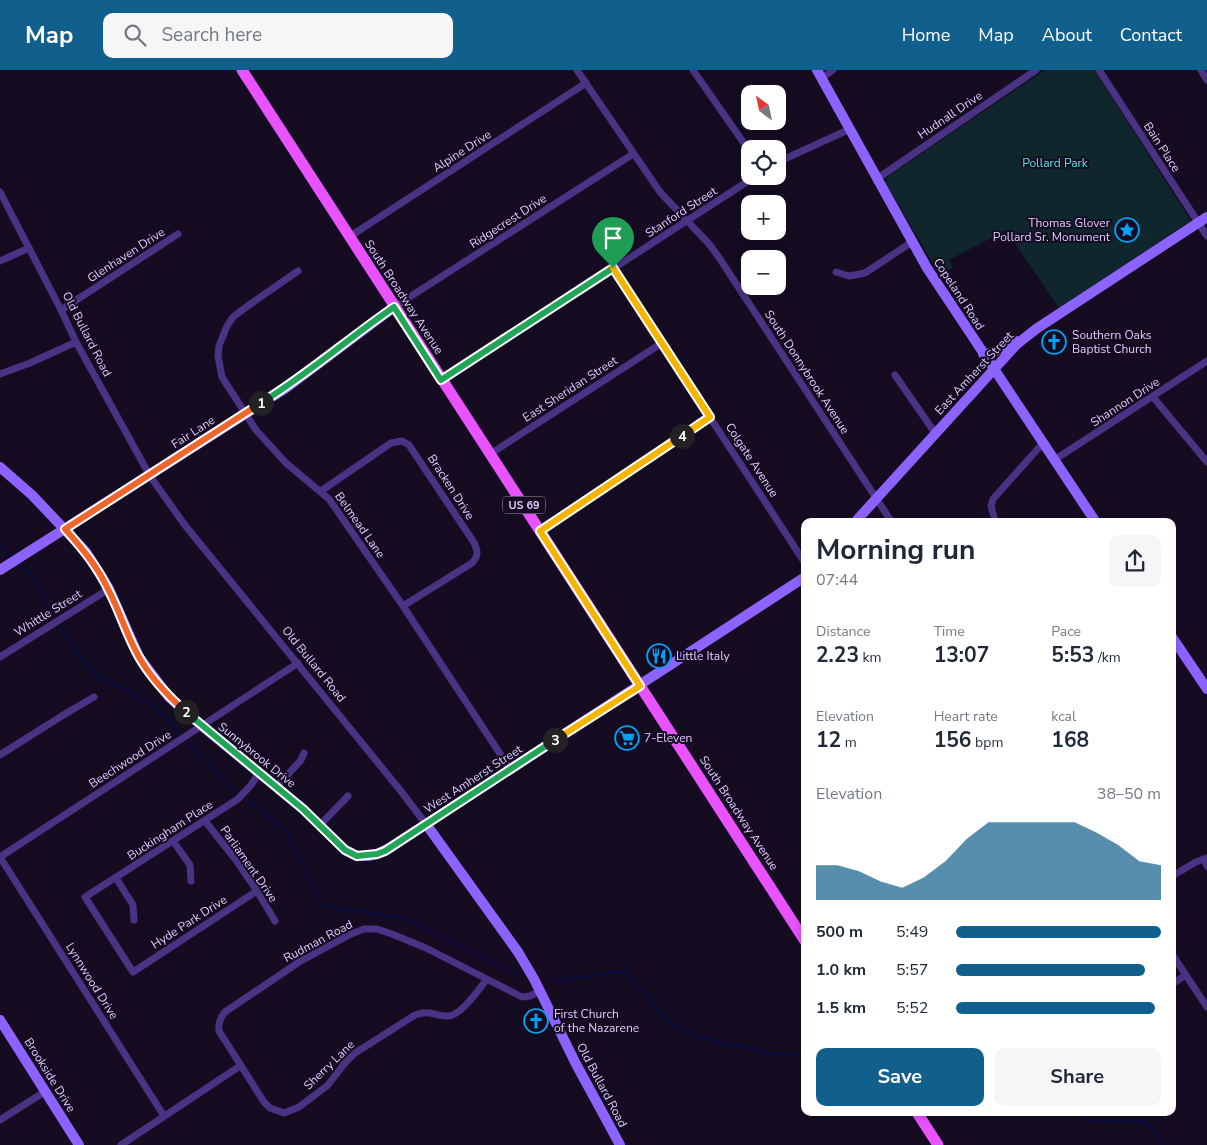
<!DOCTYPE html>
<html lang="en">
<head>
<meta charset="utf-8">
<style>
	:root { --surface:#fff; --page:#f6f6f7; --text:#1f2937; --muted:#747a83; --accent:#115f8d }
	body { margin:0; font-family:"Nunito Sans",sans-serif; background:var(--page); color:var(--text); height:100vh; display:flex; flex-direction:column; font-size:19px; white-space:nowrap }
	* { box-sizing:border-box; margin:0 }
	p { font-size:16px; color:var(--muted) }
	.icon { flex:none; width:28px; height:28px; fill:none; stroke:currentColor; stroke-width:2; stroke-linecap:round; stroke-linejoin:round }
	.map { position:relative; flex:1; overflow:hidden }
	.side { position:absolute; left:801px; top:448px; width:375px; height:598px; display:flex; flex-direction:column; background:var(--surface); border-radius:10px; box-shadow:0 2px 8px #0003 }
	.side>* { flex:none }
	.needle { width:32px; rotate:327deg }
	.buttons { position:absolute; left:741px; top:15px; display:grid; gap:10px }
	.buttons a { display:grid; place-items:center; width:45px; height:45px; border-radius:10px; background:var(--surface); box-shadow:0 2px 8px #0003; font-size:25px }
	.pin { position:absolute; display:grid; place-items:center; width:42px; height:42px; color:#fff; margin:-51px -21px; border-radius:50% 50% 50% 0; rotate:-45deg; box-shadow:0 0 5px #0007 }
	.pin .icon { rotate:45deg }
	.km { position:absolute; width:25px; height:25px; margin:-12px; border-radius:50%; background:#222; color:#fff; font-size:14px; line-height:25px; text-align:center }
	.round { display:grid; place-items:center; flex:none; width:52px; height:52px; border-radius:10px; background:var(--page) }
	.summary { display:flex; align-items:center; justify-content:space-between; height:85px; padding:0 15px }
	h1 { font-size:28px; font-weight:700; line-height:38px }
	.stats { display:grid; grid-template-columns:repeat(3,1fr); gap:8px; height:85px; padding:5px 15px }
	.stats div { display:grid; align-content:center }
	.stats b { font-size:21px; font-weight:700 }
	.stats small { font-size:14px; font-weight:400 }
	.stats p { font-size:14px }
	.chart { height:140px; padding:10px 15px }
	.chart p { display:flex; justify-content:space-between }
	.chart svg { width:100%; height:90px; margin-top:5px; fill:var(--accent); opacity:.7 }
	.cta { display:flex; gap:10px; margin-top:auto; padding:10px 15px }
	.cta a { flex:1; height:58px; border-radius:10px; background:var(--accent); color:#fff; font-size:20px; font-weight:700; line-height:58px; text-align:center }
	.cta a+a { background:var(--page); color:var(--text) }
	ul { padding:0 15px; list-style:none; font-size:16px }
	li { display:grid; grid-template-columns:80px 60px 1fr; align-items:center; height:38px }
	li i { height:12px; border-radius:6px; background:var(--accent) }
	header { display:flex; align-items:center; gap:30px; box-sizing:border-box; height:70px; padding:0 25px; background:var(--accent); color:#fff }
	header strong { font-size:24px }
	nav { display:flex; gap:28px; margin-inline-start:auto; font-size:18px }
	.search { width:350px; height:45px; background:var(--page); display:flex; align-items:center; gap:12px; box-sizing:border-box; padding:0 18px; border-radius:10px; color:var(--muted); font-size:19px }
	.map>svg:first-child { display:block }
	.green { fill:#0e262c }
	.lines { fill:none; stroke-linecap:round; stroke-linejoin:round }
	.stream { stroke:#060d40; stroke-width:2 }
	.street { stroke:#4a3384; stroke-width:7 }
	.secondary { stroke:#8d63ff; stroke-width:10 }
	.primary { stroke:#e953ff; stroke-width:11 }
	.split-1-casing { stroke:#fff; stroke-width:10 }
	.split-2-casing { stroke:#fff; stroke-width:10 }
	.split-3-casing { stroke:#fff; stroke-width:10 }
	.split-4-casing { stroke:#fff; stroke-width:10 }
	.split-5-casing { stroke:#fff; stroke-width:10 }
	.split-1 { stroke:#22a559; stroke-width:6 }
	.split-2 { stroke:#f0652b; stroke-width:6 }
	.split-3 { stroke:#22a559; stroke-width:6 }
	.split-4 { stroke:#f5b400; stroke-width:6 }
	.split-5 { stroke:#f5b400; stroke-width:6 }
	.labels { text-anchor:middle; stroke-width:4; stroke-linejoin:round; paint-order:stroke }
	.shield { fill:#150c22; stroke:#a292bd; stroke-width:1 }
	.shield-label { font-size:11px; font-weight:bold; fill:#deccff }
	.street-label { font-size:12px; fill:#deccff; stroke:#150c22 }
	.park-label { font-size:12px; fill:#50e7e6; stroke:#150c22 }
	.poi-label { font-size:12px; fill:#deccff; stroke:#150c22; text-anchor:start }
</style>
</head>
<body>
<header>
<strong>Map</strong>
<div class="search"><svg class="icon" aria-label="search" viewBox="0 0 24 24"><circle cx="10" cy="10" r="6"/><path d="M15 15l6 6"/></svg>Search here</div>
<nav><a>Home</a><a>Map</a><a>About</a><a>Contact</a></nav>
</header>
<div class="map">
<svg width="1207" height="1075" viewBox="0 0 1207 1075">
	<rect width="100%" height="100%" fill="#150c22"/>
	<path class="green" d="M1045,0H1094L1191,151L1059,238L1006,160L949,190L953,198L940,206L886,113L887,107Z"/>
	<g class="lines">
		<g class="stream">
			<path d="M0,476L9,486"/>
			<path d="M18,494L29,503L54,545"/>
			<path d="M61,556L74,579L98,608L125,619L154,636L180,663"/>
			<path d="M187,671L224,710L237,721"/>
			<path d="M249,730L287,763L322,836L404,848L517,905"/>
			<path d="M551,911L625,901L666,950L699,967L768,983L805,985"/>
			<path d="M1076,1041L1086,1049L1100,1051L1138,1050L1144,1052L1150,1055L1165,1075"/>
		</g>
		<g class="street">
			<path d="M577,0L660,122L710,175L720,189L891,451"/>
			<path d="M693,0L750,82"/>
			<path d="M1099,0L1207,166"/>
			<path d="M1201,0L1207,10"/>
			<path d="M822,8L833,0"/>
			<path d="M778,92L850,59"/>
			<path d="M878,108L1036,0"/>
			<path d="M0,122L61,240L76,272L150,406L184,454L400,720L426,754"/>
			<path d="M349,167L586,13"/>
			<path d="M0,191L29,178"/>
			<path d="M613,199L805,493"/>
			<path d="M298,201L249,235L233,247L227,256L219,276L218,286L222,307L256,360L286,393L329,429L403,536L510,699"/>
			<path d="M836,202L849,206L865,203L912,172"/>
			<path d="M394,237L633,84"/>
			<path d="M61,240L178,164"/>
			<path d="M0,304L30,293L76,272"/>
			<path d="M895,305L935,363"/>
			<path d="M441,310L756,106"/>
			<path d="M1153,327L1207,392"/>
			<path d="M490,384L662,273"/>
			<path d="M1054,390L1207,291"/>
			<path d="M321,421L391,373L402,371L409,375L473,471C478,480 479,486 472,493L403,536"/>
			<path d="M995,451L991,436L993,429L1043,373"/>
			<path d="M540,461L710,347"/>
			<path d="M0,587L109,519"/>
			<path d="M0,685L65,644L94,627"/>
			<path d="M276,717L301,690L304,683"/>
			<path d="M205,751L236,790L257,821L275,851"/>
			<path d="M320,755L348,726"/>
			<path d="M173,771L190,795L191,811"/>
			<path d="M0,787L298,593"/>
			<path d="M0,787L164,1046"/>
			<path d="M1204,789L1207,796"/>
			<path d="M1172,806L1196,792L1207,788"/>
			<path d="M116,808L133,835L134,850"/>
			<path d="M257,821L133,902L85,827L238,729L251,715L259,703"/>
			<path d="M1172,884L1207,937"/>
			<path d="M487,909C479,919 460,948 446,946C432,945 430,940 415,945L355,983L344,994L328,1015L299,1037L284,1043L270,1038L264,1032L219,961C218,953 220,948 225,942L299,892L351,864L364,859H377L392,864L426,878L522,927L530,926L540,921"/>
			<path d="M1172,914L1186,905"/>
			<path d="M0,1050L46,1021"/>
			<path d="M121,1075L240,996"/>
		</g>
		<g class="secondary">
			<path d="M817,0L927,198L1095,451"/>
			<path d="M983,284L992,283L1016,271"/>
			<path d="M0,397L32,425L86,482L109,519L139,587L169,627L202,656L303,739L345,780L357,786H368L377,784L391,777L805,507"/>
			<path d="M856,451L1017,274L1036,259L1207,147"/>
			<path d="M0,500L286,318L394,237"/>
			<path d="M1172,567L1207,619"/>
			<path d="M426,754L518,882L534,909L576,994L620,1075"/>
			<path d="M0,950L79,1075"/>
		</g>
		<g class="primary">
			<path d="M242,0L805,871"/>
			<path d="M916,1041L938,1075"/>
		</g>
	</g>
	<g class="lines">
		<g class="split-1-casing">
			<path id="split-1" d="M261,333C308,304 349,268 394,237L441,310L613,198"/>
		</g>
		<g class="split-2-casing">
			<path id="split-2" d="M186,642C168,626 151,608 139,587C127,566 120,542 109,521C98,497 82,478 65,459L261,333"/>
		</g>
		<g class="split-3-casing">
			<path id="split-3" d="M186,642L303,739L345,780L357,786L377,784L385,781L555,670"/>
		</g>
		<g class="split-4-casing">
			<path id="split-4" d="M555,670L640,616L540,461L682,366"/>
		</g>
		<g class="split-5-casing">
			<path id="split-5" d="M613,198L710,347L682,366"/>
		</g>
		<use href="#split-1" class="split-1"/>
		<use href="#split-2" class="split-2"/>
		<use href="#split-3" class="split-3"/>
		<use href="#split-4" class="split-4"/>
		<use href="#split-5" class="split-5"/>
	</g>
	<defs>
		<g id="sight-ring" transform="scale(1.25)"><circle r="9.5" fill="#150c22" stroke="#00a2f7" stroke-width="1.5"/><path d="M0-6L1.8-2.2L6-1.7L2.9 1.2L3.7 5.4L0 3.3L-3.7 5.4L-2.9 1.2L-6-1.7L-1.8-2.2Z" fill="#00a2f7"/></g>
		<g id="church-ring" transform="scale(1.25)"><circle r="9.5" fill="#150c22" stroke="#00a2f7" stroke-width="1.5"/><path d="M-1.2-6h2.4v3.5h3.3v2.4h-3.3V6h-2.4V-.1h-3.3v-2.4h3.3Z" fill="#00a2f7"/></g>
		<g id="restaurant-ring" transform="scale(1.25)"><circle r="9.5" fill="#150c22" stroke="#00a2f7" stroke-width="1.5"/><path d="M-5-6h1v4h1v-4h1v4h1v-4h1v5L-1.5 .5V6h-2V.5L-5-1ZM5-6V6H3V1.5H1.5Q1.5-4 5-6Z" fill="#00a2f7"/></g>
		<g id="supermarket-ring" transform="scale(1.25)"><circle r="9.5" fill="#150c22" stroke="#00a2f7" stroke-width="1.5"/><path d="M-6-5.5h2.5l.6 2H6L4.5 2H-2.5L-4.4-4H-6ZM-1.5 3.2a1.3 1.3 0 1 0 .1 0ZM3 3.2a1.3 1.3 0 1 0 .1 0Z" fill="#00a2f7"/></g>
	</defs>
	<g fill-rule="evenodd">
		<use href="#sight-ring" x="1127" y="160"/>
		<use href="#church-ring" x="1054" y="272"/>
		<use href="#restaurant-ring" x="659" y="586"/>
		<use href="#supermarket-ring" x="627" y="668"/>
		<use href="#church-ring" x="536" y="951"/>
	</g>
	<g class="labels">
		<rect class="shield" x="503" y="426.5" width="42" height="17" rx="4"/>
		<g class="shield-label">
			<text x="524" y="439">US 69</text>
		</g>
		<g class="street-label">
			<text transform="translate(950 45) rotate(-34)" y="4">Hudnall Drive</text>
			<text transform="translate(1162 77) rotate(57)" y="4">Bain Place</text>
			<text transform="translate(462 81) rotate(-33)" y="4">Alpine Drive</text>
			<text transform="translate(681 142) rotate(-33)" y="4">Stanford Street</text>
			<text transform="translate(508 151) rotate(-33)" y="4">Ridgecrest Drive</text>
			<text transform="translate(126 185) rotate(-33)" y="4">Glenhaven Drive</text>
			<text transform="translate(959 224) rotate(57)" y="4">Copeland Road</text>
			<text transform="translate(404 227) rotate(57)" y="4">South Broadway Avenue</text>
			<text transform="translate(87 264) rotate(63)" y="4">Old Bullard Road</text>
			<text transform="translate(807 302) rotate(57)" y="4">South Donnybrook Avenue</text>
			<text transform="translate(974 303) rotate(-47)" y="4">East Amherst Street</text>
			<text transform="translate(570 319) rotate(-33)" y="4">East Sheridan Street</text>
			<text transform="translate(1125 332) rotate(-33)" y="4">Shannon Drive</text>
			<text transform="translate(193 362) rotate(-33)" y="4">Fair Lane</text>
			<text transform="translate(752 390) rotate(57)" y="4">Colgate Avenue</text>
			<text transform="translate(451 417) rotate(57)" y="4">Bracken Drive</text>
			<text transform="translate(360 455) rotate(55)" y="4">Belmead Lane</text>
			<text transform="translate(48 543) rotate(-32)" y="4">Whittle Street</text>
			<text transform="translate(314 594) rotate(51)" y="4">Old Bullard Road</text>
			<text transform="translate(257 685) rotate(39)" y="4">Sunnybrook Drive</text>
			<text transform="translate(130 689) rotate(-33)" y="4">Beechwood Drive</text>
			<text transform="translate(473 709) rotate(-33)" y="4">West Amherst Street</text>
			<text transform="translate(739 743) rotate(57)" y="4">South Broadway Avenue</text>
			<text transform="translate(170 760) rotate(-33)" y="4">Buckingham Place</text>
			<text transform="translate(249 794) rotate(55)" y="4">Parliament Drive</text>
			<text transform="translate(189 852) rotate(-33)" y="4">Hyde Park Drive</text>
			<text transform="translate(318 871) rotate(-28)" y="4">Rudman Road</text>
			<text transform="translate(92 911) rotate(58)" y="4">Lynnwood Drive</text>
			<text transform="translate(329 995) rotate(-44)" y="4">Sherry Lane</text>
			<text transform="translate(50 1005) rotate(58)" y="4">Brookside Drive</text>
			<text transform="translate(602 1015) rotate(62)" y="4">Old Bullard Road</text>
		</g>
		<g class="park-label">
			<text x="1055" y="97">Pollard Park</text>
		</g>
		<g class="poi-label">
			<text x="1110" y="157" text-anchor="end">Thomas Glover<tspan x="1110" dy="14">Pollard Sr. Monument</tspan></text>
			<text x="1072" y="269">Southern Oaks<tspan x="1072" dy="14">Baptist Church</tspan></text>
			<text x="676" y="590">Little Italy</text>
			<text x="644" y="672">7-Eleven</text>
			<text x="554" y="948">First Church<tspan x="554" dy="14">of the Nazarene</tspan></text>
		</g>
	</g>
</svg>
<div class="buttons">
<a><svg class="needle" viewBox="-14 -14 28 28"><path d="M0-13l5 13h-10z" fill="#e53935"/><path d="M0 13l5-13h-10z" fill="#747a83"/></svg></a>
<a><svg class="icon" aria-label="locate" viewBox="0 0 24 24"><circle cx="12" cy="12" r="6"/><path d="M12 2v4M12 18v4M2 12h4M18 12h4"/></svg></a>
<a>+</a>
<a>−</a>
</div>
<div class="pin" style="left:613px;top:198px;background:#1e9e55"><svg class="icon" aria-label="arrive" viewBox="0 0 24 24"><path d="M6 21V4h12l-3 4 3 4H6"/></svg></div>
<b class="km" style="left:261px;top:333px">1</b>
<b class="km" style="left:186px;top:642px">2</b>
<b class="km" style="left:555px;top:670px">3</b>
<b class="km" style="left:682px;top:366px">4</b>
<section class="side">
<div class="summary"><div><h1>Morning run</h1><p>07:44</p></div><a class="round"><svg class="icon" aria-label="share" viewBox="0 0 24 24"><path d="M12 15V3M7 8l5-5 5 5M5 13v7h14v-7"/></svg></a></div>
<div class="stats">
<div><p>Distance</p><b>2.23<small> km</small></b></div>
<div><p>Time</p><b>13:07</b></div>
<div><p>Pace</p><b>5:53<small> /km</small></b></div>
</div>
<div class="stats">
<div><p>Elevation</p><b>12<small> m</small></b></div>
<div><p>Heart rate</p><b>156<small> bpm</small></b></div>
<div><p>kcal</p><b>168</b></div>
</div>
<div class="chart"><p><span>Elevation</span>38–50 m</p>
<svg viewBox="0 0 160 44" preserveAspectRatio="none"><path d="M0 44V27L10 27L20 30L30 35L40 38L50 33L60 25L70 14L80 6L90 6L100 6L110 6L120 6L130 11L140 17L150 25L160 27V44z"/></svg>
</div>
<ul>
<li><b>500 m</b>5:49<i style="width:100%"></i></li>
<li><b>1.0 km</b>5:57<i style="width:92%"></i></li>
<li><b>1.5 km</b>5:52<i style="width:97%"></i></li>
</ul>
<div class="cta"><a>Save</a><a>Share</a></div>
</section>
</div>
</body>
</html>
